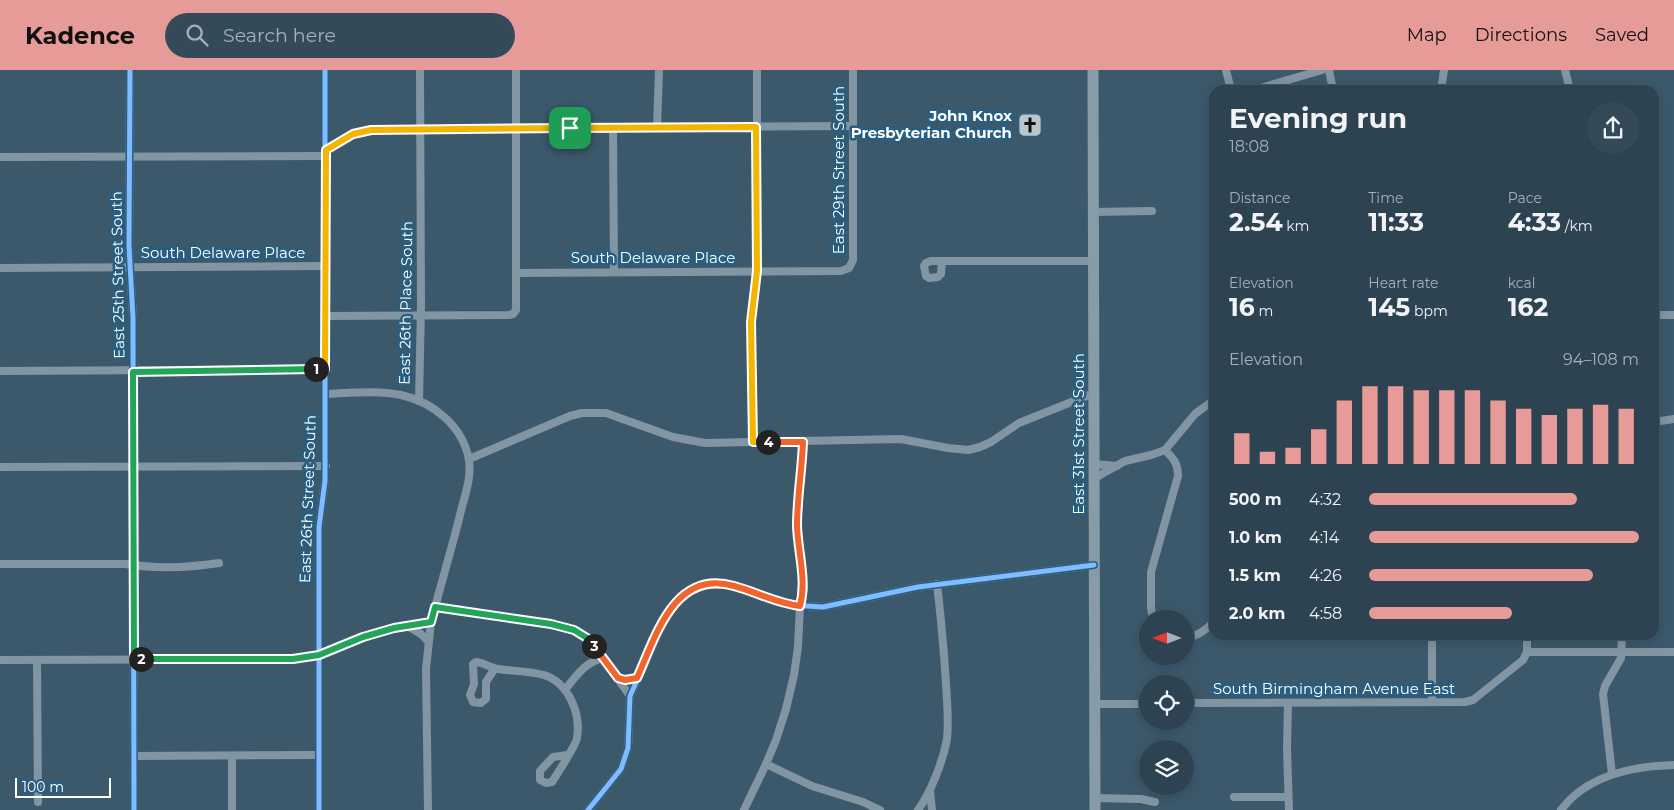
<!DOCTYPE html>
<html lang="en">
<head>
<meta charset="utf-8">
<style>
	:root { --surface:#2d4351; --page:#354a58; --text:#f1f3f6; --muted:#a7b0b7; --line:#485c68; --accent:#e69b98 }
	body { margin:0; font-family:Montserrat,sans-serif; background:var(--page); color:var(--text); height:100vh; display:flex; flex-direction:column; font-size:19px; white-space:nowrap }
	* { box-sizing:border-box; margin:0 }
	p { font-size:16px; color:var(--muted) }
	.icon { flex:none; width:28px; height:28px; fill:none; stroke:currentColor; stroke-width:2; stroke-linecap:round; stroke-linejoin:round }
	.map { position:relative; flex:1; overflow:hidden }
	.drawer { position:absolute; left:1209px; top:15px; width:450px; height:555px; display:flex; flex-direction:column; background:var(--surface); border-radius:15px; box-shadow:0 2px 12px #0003,0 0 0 1px var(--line) }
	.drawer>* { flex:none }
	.needle { width:32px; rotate:270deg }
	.buttons { position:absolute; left:1139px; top:540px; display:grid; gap:10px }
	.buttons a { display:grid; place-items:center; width:55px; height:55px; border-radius:50%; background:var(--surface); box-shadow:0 2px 12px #0003,0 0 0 1px var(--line); font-size:25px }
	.scale { position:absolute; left:15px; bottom:12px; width:96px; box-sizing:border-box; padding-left:5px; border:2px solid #fff; border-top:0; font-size:14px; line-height:18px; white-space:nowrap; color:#fff; -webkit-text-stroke:4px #285e80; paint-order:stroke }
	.pin { position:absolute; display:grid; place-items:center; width:42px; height:42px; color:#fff; margin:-21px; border-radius:10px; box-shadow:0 2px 8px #0006 }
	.km { position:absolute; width:25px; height:25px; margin:-12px; border-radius:50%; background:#222; color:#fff; font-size:14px; line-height:25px; text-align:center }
	.round { display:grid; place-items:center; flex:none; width:52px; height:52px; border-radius:26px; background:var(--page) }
	.summary { display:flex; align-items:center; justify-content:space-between; height:85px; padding:0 20px }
	h1 { font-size:28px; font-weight:700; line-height:38px }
	.stats { display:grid; grid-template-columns:repeat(3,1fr); gap:8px; height:85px; padding:5px 20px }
	.stats div { display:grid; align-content:center }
	.stats b { font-size:25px; font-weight:700 }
	.stats small { font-size:14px; font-weight:400 }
	.stats p { font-size:14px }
	.chart { height:140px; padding:10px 20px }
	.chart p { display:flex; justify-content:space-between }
	.chart svg { width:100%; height:90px; margin-top:5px; stroke:var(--accent); stroke-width:6 }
	ul { padding:0 20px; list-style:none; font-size:16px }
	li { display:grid; grid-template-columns:80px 60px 1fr; align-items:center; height:38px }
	li i { height:12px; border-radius:6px; background:var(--accent) }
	header { display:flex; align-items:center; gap:30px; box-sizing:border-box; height:70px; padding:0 25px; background:var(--accent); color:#111 }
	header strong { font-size:24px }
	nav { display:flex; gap:28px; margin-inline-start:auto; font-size:18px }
	.search { width:350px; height:45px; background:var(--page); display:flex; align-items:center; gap:12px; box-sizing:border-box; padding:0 18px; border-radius:28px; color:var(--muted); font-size:19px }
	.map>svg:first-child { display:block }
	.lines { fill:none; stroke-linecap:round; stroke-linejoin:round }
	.street { stroke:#8295a2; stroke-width:8 }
	.secondary { stroke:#889ba8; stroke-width:11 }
	.cycleway-casing { stroke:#285e80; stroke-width:8 }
	.cycleway { stroke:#80bcff; stroke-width:5 }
	.split-1-casing { stroke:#fff; stroke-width:10 }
	.split-2-casing { stroke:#fff; stroke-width:10 }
	.split-3-casing { stroke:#fff; stroke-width:10 }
	.split-4-casing { stroke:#fff; stroke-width:10 }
	.split-5-casing { stroke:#fff; stroke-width:10 }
	.split-1 { stroke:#f5b400; stroke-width:6 }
	.split-2 { stroke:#22a559; stroke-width:6 }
	.split-3 { stroke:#22a559; stroke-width:6 }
	.split-4 { stroke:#f0652b; stroke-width:6 }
	.split-5 { stroke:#f5b400; stroke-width:6 }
	.labels { text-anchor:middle; stroke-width:5; stroke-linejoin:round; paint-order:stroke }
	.poi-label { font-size:15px; font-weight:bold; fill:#fff; stroke:#285e80; text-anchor:end }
	.street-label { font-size:15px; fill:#fff; stroke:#285e80 }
</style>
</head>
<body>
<header>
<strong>Kadence</strong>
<div class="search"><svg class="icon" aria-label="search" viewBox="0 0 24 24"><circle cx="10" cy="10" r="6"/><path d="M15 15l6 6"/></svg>Search here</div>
<nav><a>Map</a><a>Directions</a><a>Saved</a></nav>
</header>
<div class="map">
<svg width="1674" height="740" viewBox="0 0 1674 740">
	<rect width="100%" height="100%" fill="#3c596c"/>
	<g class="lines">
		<g class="street">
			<path d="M130,0L129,176L133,248L134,740"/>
			<path d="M1226,0L1231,20"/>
			<path d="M1329,0L1333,20"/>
			<path d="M1565,0L1570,20"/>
			<path d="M1254,20L1322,0"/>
			<path d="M1441,20L1444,0"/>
			<path d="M613,58L614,202"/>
			<path d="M657,58L659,0"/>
			<path d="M325,80L353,64L371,60L509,58L853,56"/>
			<path d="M0,87L325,86"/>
			<path d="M1093,142L1152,141"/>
			<path d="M942,191L941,204L938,207L929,208L926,206L924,196L926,193L931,191H1093"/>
			<path d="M0,198L325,196"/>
			<path d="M517,203L841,201L849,198L853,190V0"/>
			<path d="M1654,245H1674"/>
			<path d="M325,246L509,245L513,244L516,240V0"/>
			<path d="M0,301L325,299"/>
			<path d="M325,324C350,323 377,320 401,325C433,332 463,356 469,390C472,410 463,430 459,449C450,484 440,518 431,552L426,599L428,740"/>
			<path d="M419,331L421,237L420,0"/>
			<path d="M1654,352L1674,349"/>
			<path d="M753,372L751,253L757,201V0"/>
			<path d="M469,389L570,346L582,343H606L673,367L705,373L901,369L948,378L968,380L980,377L991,372L1019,353L1094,323"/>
			<path d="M1093,394L1117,396"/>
			<path d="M0,397L326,396"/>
			<path d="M1093,409L1125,391L1151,385L1165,380"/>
			<path d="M0,494H125C157,499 187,498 219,493"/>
			<path d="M435,537L551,554L575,560L593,574L630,626"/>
			<path d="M1153,549L1151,538V502L1178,406C1178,393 1173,388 1165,380L1195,344L1214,330"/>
			<path d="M408,556L421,564L428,571"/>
			<path d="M1527,565V582"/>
			<path d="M1185,568C1197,567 1205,560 1214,552"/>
			<path d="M0,590L293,589L319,585L363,567L394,558L431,552"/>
			<path d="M37,590L38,732"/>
			<path d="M495,598L486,612V629L481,633L473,632L470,625L474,614L473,594L476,592C483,592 490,598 498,599C512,601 529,601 544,605C569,613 581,644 577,668C577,673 556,706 552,712L546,713L540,710V701L553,687L567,685"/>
			<path d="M618,608L625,610L637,608"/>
			<path d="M565,620C576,606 585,592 603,588"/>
			<path d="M1432,632V565"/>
			<path d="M1185,633L1465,632L1473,630L1523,590L1527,582H1674"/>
			<path d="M1288,633L1287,679L1289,740"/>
			<path d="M1094,634H1148"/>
			<path d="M134,686L319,685"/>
			<path d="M232,686V740"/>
			<path d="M766,694L812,716L863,732L880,740"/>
			<path d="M1612,704L1603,624L1605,616L1621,588L1622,565"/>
			<path d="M930,721L932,740"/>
			<path d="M1234,727H1288"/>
			<path d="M1095,728L1141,729L1155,732"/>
			<path d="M319,740V457L325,411V0"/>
			<path d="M588,740L621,699L628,678L630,626L668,542L682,525L691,520L709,514H726L773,531L790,535L823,537L918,517L1094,495"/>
			<path d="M744,740L766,694L776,670L786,639L794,605L798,577L800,536L804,519L797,454L803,371"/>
			<path d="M918,740C931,722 943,691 947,669C949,651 947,632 946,614C944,581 941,548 937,514"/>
			<path d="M1561,740C1587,705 1632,696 1674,695"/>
		</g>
		<path class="secondary" d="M1093,0L1095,740"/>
		<g class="cycleway-casing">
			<g id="cycleway">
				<path d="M130,0L129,176L133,248L134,740"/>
				<path d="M319,740V457L325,411V0"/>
				<path d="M588,740L621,699L628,678L630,626L668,542L682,525L691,520L709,514H726L773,531L790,535L823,537L918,517L1094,495"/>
			</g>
		</g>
		<use href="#cycleway" class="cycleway"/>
	</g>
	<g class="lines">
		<g class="split-1-casing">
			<path id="split-1" d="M316,299H325L326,80L353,64L371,60L570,58"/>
		</g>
		<g class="split-2-casing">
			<path id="split-2" d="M141,589L134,590L133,302L316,299"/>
		</g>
		<g class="split-3-casing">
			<path id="split-3" d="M141,589H293L319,585L363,567L394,558L431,552L435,537L551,554L574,560L587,568L594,576"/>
		</g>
		<g class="split-4-casing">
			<path id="split-4" d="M594,576L618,608L625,610L637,608C656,566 674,499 734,516C757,522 775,533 800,536C807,510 798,483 797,456C797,428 802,400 803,372H768"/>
		</g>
		<g class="split-5-casing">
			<path id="split-5" d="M570,58L756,57L757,201L751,252L753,372H768"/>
		</g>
		<use href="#split-1" class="split-1"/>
		<use href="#split-2" class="split-2"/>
		<use href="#split-3" class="split-3"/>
		<use href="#split-4" class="split-4"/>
		<use href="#split-5" class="split-5"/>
	</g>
	<defs>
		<g id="church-square" transform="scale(1.25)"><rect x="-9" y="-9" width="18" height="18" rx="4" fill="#bbc5cc" stroke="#285e80"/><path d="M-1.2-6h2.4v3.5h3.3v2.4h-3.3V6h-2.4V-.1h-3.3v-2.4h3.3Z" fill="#111"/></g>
	</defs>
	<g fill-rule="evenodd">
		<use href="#church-square" x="1030" y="55"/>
	</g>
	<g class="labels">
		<g class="poi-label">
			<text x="1012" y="51">John Knox<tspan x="1012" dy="17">Presbyterian Church</tspan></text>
		</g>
		<g class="street-label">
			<text transform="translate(839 100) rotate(-90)" y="5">East 29th Street South</text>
			<text x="223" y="188">South Delaware Place</text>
			<text x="653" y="193">South Delaware Place</text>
			<text transform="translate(118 205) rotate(-91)" y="5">East 25th Street South</text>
			<text transform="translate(406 233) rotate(-89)" y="5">East 26th Place South</text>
			<text transform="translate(1079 364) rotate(-90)" y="5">East 31st Street South</text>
			<text transform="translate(308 429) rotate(-88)" y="5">East 26th Street South</text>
			<text x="1334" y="624">South Birmingham Avenue East</text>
		</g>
	</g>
</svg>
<div class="buttons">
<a><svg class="needle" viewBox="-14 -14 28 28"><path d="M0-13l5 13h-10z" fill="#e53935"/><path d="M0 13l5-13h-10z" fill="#a7b0b7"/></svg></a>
<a><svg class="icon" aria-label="locate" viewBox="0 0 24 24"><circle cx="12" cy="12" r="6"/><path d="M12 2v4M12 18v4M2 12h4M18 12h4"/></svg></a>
<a><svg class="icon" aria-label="layers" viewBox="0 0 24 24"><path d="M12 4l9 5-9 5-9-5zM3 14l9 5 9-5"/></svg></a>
</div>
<div class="scale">100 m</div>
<div class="pin" style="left:570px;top:58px;background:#1e9e55"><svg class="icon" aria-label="arrive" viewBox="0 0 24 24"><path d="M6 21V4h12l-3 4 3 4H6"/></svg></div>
<b class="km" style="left:316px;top:299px">1</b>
<b class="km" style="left:141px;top:589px">2</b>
<b class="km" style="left:594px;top:576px">3</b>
<b class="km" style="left:768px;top:372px">4</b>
<section class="drawer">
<div class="summary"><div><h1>Evening run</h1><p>18:08</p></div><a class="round"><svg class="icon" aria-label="share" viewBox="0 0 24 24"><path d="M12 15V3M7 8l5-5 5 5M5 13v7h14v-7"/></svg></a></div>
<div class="stats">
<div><p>Distance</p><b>2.54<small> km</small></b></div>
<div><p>Time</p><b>11:33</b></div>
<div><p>Pace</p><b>4:33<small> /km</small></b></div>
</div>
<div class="stats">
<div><p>Elevation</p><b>16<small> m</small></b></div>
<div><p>Heart rate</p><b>145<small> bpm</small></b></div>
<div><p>kcal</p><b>162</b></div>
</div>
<div class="chart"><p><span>Elevation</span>94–108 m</p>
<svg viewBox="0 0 160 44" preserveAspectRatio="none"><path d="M5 44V29M15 44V38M25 44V36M35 44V27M45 44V13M55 44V6M65 44V6M75 44V8M85 44V8M95 44V8M105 44V13M115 44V17M125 44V20M135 44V17M145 44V15M155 44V17"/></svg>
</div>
<ul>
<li><b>500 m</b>4:32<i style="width:77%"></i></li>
<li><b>1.0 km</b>4:14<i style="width:100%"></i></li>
<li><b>1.5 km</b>4:26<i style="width:83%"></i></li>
<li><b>2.0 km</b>4:58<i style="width:53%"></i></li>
</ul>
</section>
</div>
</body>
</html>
